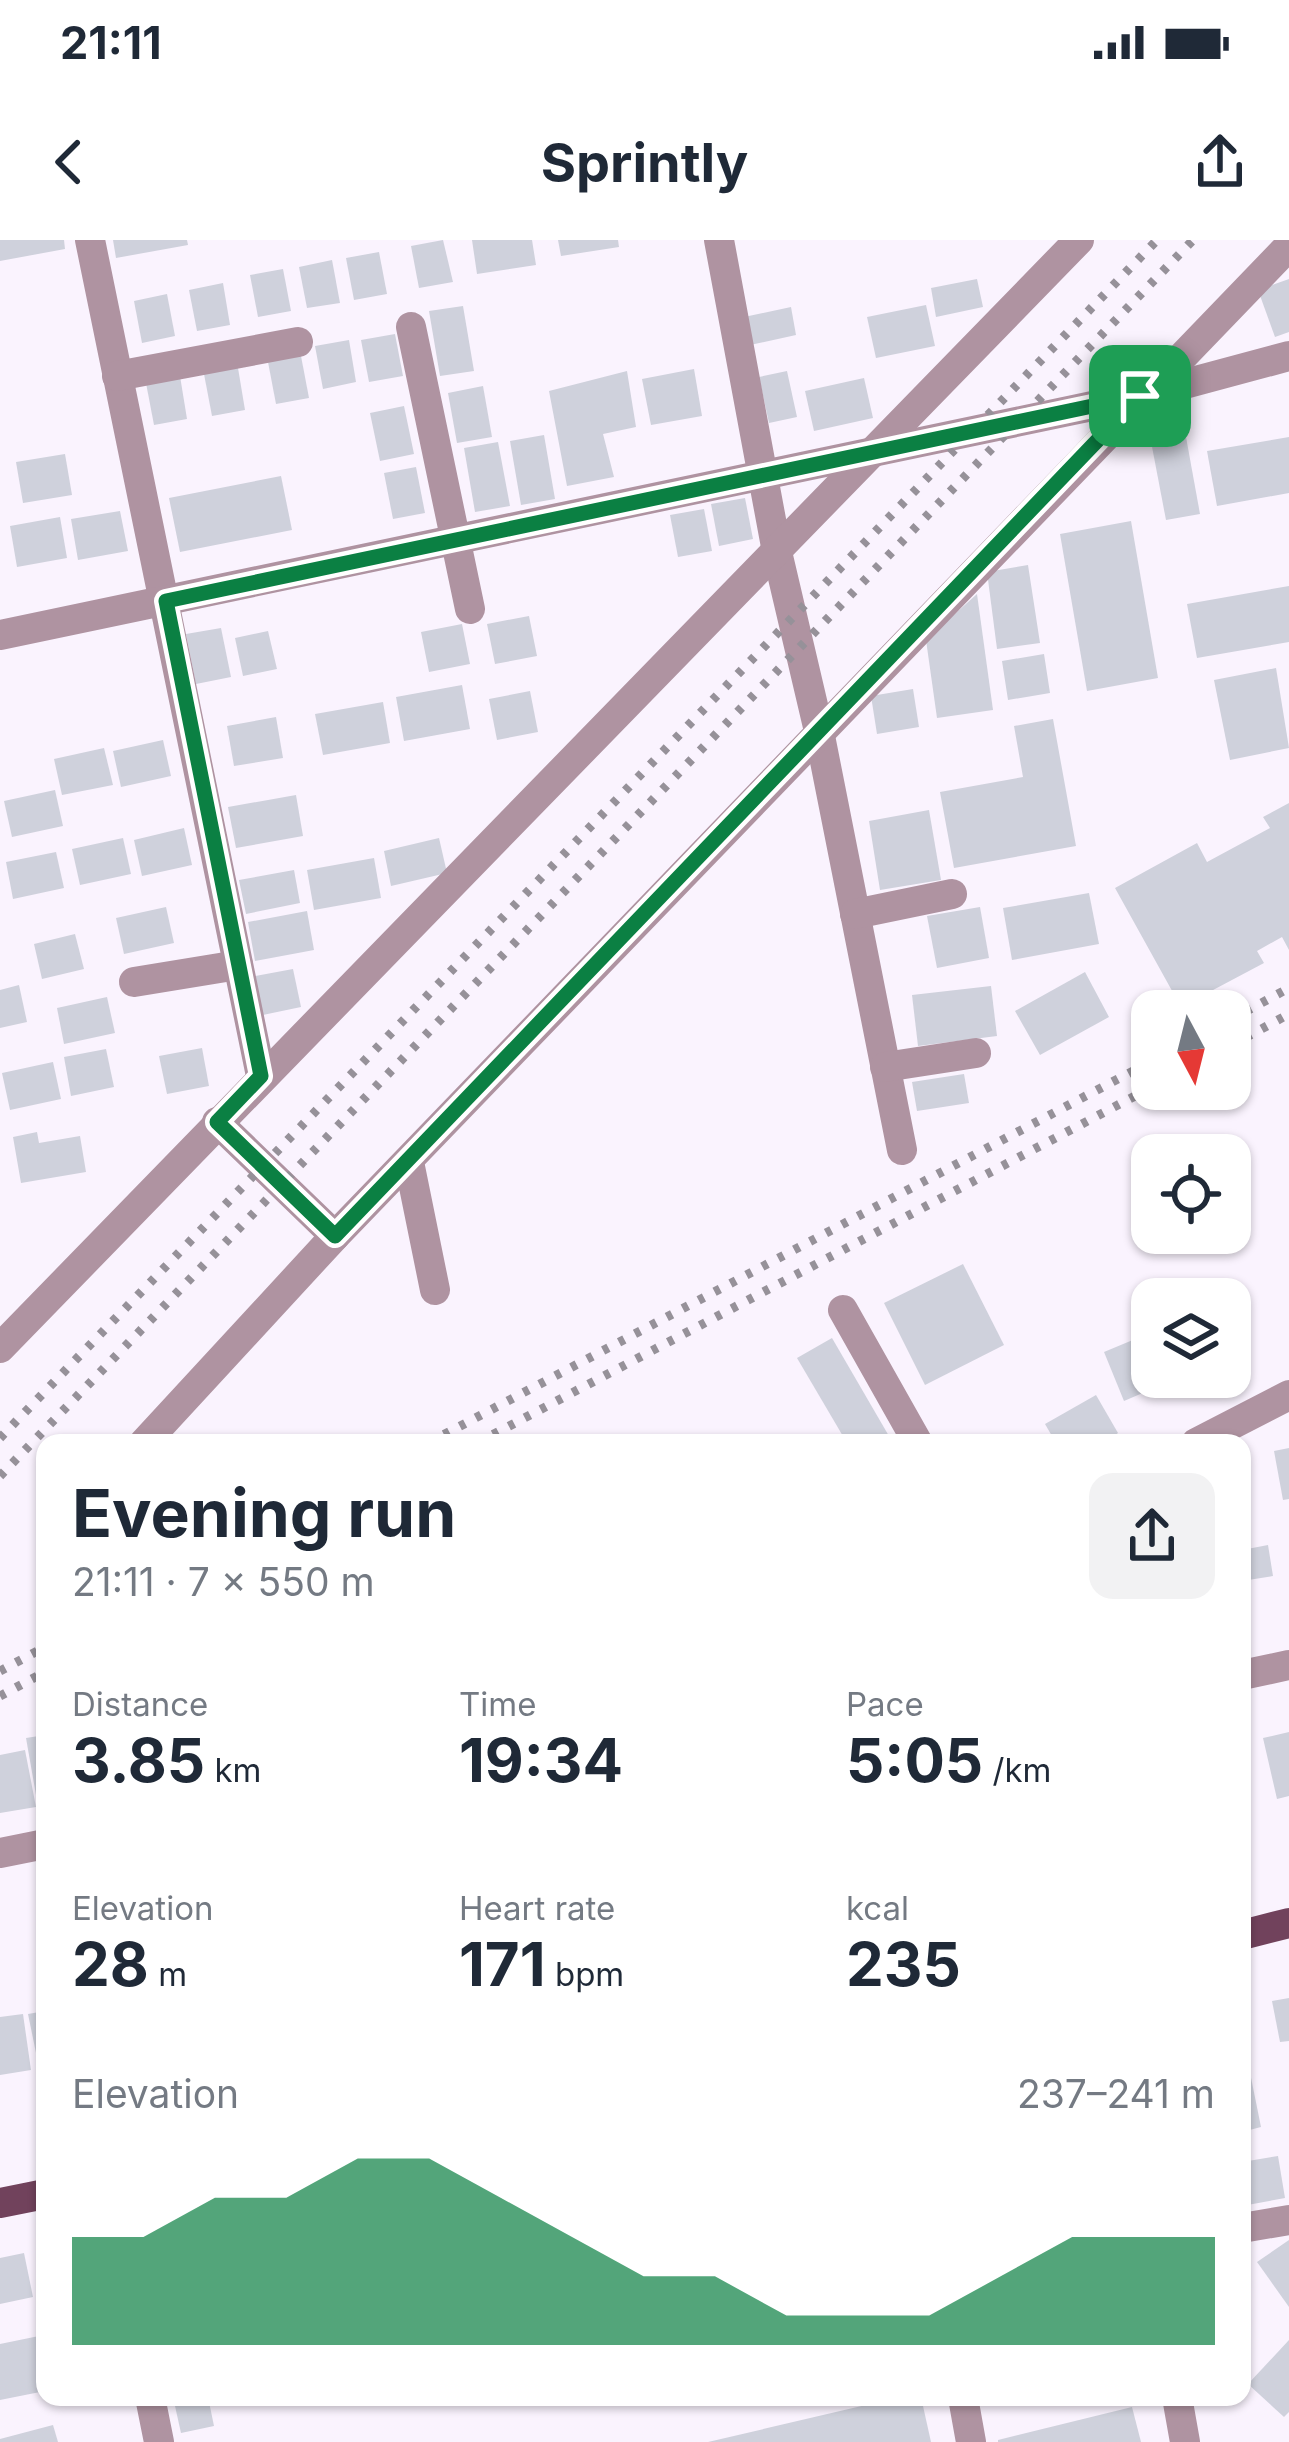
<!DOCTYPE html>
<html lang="en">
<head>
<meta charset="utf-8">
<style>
	:root { --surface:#fff; --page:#f2f2f3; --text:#1f2937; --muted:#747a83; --accent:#0b8043 }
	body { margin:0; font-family:Inter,sans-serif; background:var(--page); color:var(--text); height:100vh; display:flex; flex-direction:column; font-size:45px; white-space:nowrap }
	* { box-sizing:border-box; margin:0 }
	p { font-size:39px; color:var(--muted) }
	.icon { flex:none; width:66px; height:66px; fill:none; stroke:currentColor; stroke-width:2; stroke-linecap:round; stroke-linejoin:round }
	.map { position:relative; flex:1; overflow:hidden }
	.sheet { position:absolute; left:36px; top:1194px; width:1215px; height:972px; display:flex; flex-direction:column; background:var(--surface); border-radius:24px; box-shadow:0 3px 9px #0004 }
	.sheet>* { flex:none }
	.needle { width:78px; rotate:173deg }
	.controls { position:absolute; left:1131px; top:750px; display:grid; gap:24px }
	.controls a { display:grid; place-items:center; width:120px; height:120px; border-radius:24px; background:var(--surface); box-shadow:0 3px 9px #0004; font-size:60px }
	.pin { position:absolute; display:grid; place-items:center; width:102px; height:102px; color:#fff; margin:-51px; border-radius:24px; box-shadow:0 6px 18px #0006 }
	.round { display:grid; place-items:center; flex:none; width:126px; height:126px; border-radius:24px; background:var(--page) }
	.overview { display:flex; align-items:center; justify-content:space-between; height:204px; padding:0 36px }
	h1 { font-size:66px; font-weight:700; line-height:90px }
	.figures { display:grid; grid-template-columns:repeat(3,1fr); gap:18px; height:204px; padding:12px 36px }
	.figures div { display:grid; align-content:center }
	.figures b { font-size:60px; font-weight:700 }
	.figures small { font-size:33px; font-weight:400 }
	.figures p { font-size:33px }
	.chart { height:336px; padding:24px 36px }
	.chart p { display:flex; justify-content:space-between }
	.chart svg { width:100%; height:216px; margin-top:12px; fill:var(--accent); opacity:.7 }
	.status { display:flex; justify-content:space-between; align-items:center; height:84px; padding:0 60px; background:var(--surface); direction:ltr }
	.status svg { height:33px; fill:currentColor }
	header { display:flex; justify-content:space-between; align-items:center; height:156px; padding:0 36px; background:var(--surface); font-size:54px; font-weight:700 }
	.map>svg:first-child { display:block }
	.building { fill:#cfd1dc }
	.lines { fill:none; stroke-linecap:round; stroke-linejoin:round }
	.minor { stroke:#af93a1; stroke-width:30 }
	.major { stroke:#71425c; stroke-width:30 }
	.rail { stroke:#969199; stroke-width:9; stroke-dasharray:6 12; stroke-linecap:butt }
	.route-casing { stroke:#fff; stroke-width:24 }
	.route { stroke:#0b8043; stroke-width:15 }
</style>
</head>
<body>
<div class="status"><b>21:11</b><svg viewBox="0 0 49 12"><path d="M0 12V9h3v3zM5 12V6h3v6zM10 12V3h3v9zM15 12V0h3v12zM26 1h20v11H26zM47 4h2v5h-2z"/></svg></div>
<header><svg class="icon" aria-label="back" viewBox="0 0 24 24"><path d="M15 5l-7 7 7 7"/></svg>Sprintly<svg class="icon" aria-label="share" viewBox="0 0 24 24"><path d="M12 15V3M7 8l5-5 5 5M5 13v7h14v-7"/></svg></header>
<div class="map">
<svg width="1289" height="2202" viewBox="0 0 1289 2202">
	<rect width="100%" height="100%" fill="#faf3fe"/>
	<g class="building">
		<path d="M0,0H64L65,9L0,21Z"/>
		<path d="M113,0H187L188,5L116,18Z"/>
		<path d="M443,0L453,42L419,48L411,6Z"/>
		<path d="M472,0H532L536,25L477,34Z"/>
		<path d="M558,0H618L619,7L561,16Z"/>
		<path d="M379,12L387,54L354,60L346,18Z"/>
		<path d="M332,20L340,63L307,68L299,27Z"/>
		<path d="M283,29L291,71L258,77L250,35Z"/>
		<path d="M977,39L983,67L936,77L931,48Z"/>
		<path d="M1289,39V92L1275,97L1258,50Z"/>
		<path d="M223,43L230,85L197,91L189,50Z"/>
		<path d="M167,54L175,96L142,103L134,61Z"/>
		<path d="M926,65L935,106L876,118L867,77Z"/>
		<path d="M463,66L474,131L440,136L429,71Z"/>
		<path d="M791,67L796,95L750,105L744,77Z"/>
		<path d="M395,94L403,136L369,142L361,100Z"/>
		<path d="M349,100L356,142L323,149L315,106Z"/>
		<path d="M301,116L309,158L276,164L268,122Z"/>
		<path d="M238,128L245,170L212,176L204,134Z"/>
		<path d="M694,129L702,176L651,185L642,139Z"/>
		<path d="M627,131L636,187L603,194L614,237L567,246L549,151Z"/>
		<path d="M787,131L797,177L769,183L759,137Z"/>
		<path d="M180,136L187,179L154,185L146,143Z"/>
		<path d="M864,138L873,178L814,191L805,151Z"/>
		<path d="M483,146L492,197L457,203L448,153Z"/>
		<path d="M1180,164L1200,274L1166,280L1145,170Z"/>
		<path d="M404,166L414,214L380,221L370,173Z"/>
		<path d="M544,195L555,259L521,265L510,201Z"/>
		<path d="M1289,197V253L1217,266L1207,211Z"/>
		<path d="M498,202L510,266L475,272L464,208Z"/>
		<path d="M65,214L72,255L23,263L16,222Z"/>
		<path d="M416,227L425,273L393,279L384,233Z"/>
		<path d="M281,236L292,290L180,312L169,258Z"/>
		<path d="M745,258L753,299L719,306L711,264Z"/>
		<path d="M704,269L712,311L678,317L670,275Z"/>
		<path d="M120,271L128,311L78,320L71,279Z"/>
		<path d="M60,277L67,318L17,327L10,286Z"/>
		<path d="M1131,281L1158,438L1087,451L1060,294Z"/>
		<path d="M1028,325L1040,403L997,409L987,332Z"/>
		<path d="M1289,346V402L1197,418L1187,364Z"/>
		<path d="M977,354L993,470L937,478L926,400Z"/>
		<path d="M529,376L537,416L495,424L487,384Z"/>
		<path d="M462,384L470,424L429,432L421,392Z"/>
		<path d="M221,388L231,437L196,444L186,394Z"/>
		<path d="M268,391L277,429L243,436L235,398Z"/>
		<path d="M1044,414L1050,453L1008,460L1002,421Z"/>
		<path d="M1276,428L1289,508L1230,520L1214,440Z"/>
		<path d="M462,445L470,489L404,501L396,457Z"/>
		<path d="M913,449L919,487L877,494L871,456Z"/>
		<path d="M530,451L538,492L497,500L489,459Z"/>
		<path d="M383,462L390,503L323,515L315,474Z"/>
		<path d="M276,477L283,518L234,526L227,486Z"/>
		<path d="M1053,479L1076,606L954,628L940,552L1023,537L1014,486Z"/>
		<path d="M163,500L171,536L121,547L113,511Z"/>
		<path d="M104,508L113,545L62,555L54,519Z"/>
		<path d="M55,550L63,586L12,597L4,561Z"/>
		<path d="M296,555L303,596L236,608L228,567Z"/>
		<path d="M1289,563V710L1282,697L1257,711L1264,723L1181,767L1115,648L1197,603L1207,622L1270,588L1263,577Z"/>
		<path d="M929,570L941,640L880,650L869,581Z"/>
		<path d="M184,588L192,625L142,636L134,600Z"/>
		<path d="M123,598L131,634L80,645L72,609Z"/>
		<path d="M439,598L447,633L391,646L384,611Z"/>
		<path d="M56,612L64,648L13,659L6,622Z"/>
		<path d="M374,618L381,658L314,670L307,630Z"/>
		<path d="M294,630L300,663L246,674L239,640Z"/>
		<path d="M1089,653L1099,704L1012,720L1003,668Z"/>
		<path d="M166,667L174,703L124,714L116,678Z"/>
		<path d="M980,667L989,718L937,728L927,676Z"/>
		<path d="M307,671L314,710L255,721L248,682Z"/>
		<path d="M75,694L84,729L42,739L34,704Z"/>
		<path d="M293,729L301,767L258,776L250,737Z"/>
		<path d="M1085,732L1109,777L1040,815L1015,771Z"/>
		<path d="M19,745L27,782L0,788V750Z"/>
		<path d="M991,746L997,796L918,806L912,755Z"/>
		<path d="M107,757L115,793L64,804L57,768Z"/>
		<path d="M202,808L209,846L167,854L159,816Z"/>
		<path d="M106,809L114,847L71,856L64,817Z"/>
		<path d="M53,822L61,859L10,870L2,833Z"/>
		<path d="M964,834L969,863L917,871L912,842Z"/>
		<path d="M37,892L39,903L80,896L86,932L21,943L13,897Z"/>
		<path d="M963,1024L1004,1105L925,1145L884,1063Z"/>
		<path d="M1140,1097L1159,1146L1124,1161L1104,1112Z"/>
		<path d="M832,1098L893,1203H847L797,1118Z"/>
		<path d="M1096,1155L1118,1193L1105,1203H1056L1045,1184Z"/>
		<path d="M1289,1208V1259L1283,1260L1274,1211Z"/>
		<path d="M1268,1305L1273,1336L1242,1341V1310Z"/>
		<path d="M1289,1492V1556L1277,1559L1263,1498Z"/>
		<path d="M45,1495V1554L36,1555L26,1498Z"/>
		<path d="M25,1510L36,1567L0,1573V1515Z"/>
		<path d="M1289,1758V1801L1280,1802L1272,1761Z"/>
		<path d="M45,1771V1847H43L28,1774Z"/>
		<path d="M23,1774L31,1830L0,1835V1777Z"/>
		<path d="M1244,1803L1261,1887L1242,1892V1804Z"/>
		<path d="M1278,1916L1285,1958L1242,1966V1922Z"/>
		<path d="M1289,2000V2067L1257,2022Z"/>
		<path d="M24,2013L33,2057L0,2064V2018Z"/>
		<path d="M39,2096L45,2151L0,2160V2104Z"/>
		<path d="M1289,2100V2172L1284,2177L1248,2144Z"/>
		<path d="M173,2157H208L214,2186L181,2193Z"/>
		<path d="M900,2157H921L931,2202H708Z"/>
		<path d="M1132,2167L1141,2202H998V2200Z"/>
		<path d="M53,2185L58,2202H0V2199Z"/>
	</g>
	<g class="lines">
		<g class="minor">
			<path d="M90,0L261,836"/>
			<path d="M719,0L777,312L819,491L902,910"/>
			<path d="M411,87L470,369"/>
			<path d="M117,136L298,102"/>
			<path d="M0,395L1140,156L1289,116"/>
			<path d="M855,674L952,654"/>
			<path d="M134,742L238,725"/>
			<path d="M885,827L976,813"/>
			<path d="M217,882L335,996"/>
			<path d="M409,922L435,1050"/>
			<path d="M843,1070L918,1203"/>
			<path d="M0,1108L1079,0"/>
			<path d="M144,1203L335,996L1289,6"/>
			<path d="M1196,1203L1289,1155"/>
			<path d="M1242,1435L1289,1425"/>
			<path d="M0,1613L45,1604"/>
			<path d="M1242,1988L1289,1980"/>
			<path d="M150,2157L159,2202"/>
			<path d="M1177,2157L1185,2202"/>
			<path d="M964,2163L971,2202"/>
		</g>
		<g class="major">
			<path d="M1242,1695L1289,1683"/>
			<path d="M0,1963L45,1954"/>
		</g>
		<g class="rail">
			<path d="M1230,780L1289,748"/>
			<path d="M1230,806L1289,774"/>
			<path d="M0,1198L1157,0"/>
			<path d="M428,1203L1152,821"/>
			<path d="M477,1203L1152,847"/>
			<path d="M0,1236L1193,0"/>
			<path d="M0,1431L45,1407"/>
			<path d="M0,1456L45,1432"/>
		</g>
	</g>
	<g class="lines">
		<g class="route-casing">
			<path id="route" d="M1140,156L335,996L217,882L261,836L166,361Z"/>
		</g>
		<use href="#route" class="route"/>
	</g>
</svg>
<div class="controls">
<a><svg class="needle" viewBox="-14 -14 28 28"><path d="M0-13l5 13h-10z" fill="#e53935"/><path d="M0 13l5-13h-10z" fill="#747a83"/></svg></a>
<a><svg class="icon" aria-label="locate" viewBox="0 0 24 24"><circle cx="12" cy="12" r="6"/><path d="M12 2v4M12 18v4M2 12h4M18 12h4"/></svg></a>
<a><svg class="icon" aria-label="layers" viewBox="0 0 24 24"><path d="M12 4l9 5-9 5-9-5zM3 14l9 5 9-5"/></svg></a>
</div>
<div class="pin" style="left:1140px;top:156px;background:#1e9e55"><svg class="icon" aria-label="arrive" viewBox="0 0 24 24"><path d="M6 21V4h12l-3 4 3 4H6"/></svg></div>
<section class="sheet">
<div class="overview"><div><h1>Evening run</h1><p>21:11 · 7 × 550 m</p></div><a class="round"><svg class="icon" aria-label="share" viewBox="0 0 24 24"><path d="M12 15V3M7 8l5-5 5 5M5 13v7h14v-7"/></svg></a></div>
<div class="figures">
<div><p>Distance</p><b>3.85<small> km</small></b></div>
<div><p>Time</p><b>19:34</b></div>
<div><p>Pace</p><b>5:05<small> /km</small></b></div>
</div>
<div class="figures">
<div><p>Elevation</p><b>28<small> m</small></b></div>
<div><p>Heart rate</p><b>171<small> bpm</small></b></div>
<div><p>kcal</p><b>235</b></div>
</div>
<div class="chart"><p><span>Elevation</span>237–241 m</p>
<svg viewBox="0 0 160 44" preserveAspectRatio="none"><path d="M0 44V22L10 22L20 14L30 14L40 6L50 6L60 14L70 22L80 30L90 30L100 38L110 38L120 38L130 30L140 22L150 22L160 22V44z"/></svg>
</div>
</section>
</div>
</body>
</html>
